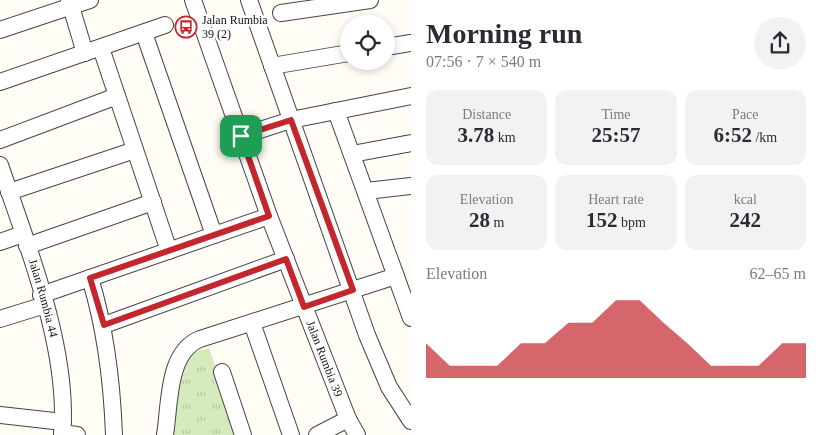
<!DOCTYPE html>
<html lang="en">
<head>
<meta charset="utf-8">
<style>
	:root { --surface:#fff; --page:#f2f2f3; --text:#2b2b33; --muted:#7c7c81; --accent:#c4262e }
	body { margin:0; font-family:"Times New Roman",serif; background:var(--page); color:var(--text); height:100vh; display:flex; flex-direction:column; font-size:19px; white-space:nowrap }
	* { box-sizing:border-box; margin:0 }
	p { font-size:16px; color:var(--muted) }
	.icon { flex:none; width:28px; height:28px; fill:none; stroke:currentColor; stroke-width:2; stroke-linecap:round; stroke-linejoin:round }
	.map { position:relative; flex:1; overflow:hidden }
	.details { display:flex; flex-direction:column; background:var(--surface); width:410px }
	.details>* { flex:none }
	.buttons { position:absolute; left:340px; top:15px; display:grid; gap:10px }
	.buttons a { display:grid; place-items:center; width:55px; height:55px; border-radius:50%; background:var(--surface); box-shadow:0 2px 8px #0003; font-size:25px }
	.pin { position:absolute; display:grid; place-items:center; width:42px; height:42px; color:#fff; margin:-21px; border-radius:10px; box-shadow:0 2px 8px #0006 }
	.round { display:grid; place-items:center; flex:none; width:52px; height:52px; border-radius:26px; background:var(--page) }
	.headline { display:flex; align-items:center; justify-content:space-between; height:85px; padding:0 15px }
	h1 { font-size:28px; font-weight:600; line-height:38px }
	.stats { display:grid; grid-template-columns:repeat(3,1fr); gap:8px; height:85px; padding:5px 15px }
	.stats div { display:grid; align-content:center; border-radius:12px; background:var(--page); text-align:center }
	.stats b { font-size:21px; font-weight:600 }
	.stats small { font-size:14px; font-weight:400 }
	.stats p { font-size:14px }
	.chart { height:140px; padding:10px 15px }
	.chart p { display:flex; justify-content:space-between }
	.chart svg { width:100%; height:90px; margin-top:5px; fill:var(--accent); opacity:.7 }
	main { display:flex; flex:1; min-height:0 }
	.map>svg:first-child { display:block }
	.grass { fill:url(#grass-tufts) }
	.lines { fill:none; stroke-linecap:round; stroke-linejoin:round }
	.minor-casing { stroke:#444; stroke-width:18 }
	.minor { stroke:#fff; stroke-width:16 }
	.route-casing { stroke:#fff; stroke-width:10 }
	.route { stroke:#c4262e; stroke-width:6 }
	.labels { text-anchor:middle; stroke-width:5; stroke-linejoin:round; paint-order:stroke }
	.poi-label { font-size:12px; fill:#111; stroke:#fff; text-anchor:start }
	.street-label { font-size:12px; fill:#111; stroke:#fff }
</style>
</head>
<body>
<main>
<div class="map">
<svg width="411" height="435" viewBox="0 0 411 435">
	<defs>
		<pattern id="grass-tufts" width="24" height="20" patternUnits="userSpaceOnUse" patternTransform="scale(1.25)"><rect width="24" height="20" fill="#d5ebbd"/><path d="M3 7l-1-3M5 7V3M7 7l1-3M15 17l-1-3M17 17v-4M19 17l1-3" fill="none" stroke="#b6c8a1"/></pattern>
	</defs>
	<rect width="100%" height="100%" fill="#fffdf5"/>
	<path class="grass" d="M209,348L239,435H171L179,372L195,352Z"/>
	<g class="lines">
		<g class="minor-casing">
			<g id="minor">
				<path d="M69,0L85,53"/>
				<path id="s1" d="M193,0L269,216L348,419L357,435"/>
				<path d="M249,0L367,335L389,387L411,421"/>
				<path d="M281,13L370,0"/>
				<path d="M0,30L90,0"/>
				<path d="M144,33L214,235"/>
				<path d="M386,47L411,43"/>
				<path d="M101,48L169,251"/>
				<path d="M272,66L349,53"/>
				<path d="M0,82L165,25"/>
				<path d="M336,111L411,318"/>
				<path d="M241,136L291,120L411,96"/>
				<path d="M0,140L117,96"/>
				<path d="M352,154L411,143"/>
				<path id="s2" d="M0,165C27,245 70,350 62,435"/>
				<path d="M366,191L411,186"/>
				<path d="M9,192L135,150"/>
				<path d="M0,242L23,234"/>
				<path d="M27,246L153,202"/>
				<path d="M90,278C106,330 112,381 114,435"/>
				<path d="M41,295L269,216"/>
				<path d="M0,319L45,305"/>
				<path d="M252,323L291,435"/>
				<path d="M104,325L286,259"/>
				<path d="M222,372L243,435"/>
				<path d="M0,415L63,422"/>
				<path d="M62,433L77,435"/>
				<path d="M165,435C170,404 167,352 200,339L396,276"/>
				<path d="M317,435L348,419"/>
			</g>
		</g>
		<use href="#minor" class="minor"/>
	</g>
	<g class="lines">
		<g class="route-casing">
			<path id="route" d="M291,120L353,290L304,307L286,259L104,325L90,278L269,216L241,136Z"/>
		</g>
		<use href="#route" class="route"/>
	</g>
	<defs>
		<g id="bus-ring" transform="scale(1.125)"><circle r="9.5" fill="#fff" stroke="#c4262e" stroke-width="1.5"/><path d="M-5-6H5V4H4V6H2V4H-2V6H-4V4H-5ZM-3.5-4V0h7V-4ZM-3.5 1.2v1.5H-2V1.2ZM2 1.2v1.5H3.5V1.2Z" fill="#c4262e"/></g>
	</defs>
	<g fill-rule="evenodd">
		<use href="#bus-ring" x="186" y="27"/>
	</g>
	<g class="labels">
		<g class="poi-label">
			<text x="202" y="24">Jalan Rumbia<tspan x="202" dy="14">39 (2)</tspan></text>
		</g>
		<g class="street-label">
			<text dy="4" stroke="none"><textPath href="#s2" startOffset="140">Jalan Rumbia 44</textPath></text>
			<text dy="4" stroke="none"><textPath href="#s1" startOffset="382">Jalan Rumbia 39</textPath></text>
		</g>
	</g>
</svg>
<div class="buttons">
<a><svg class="icon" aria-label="locate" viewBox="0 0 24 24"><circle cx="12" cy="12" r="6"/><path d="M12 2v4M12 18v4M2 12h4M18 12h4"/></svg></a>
</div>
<div class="pin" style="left:241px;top:136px;background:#1e9e55"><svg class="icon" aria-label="arrive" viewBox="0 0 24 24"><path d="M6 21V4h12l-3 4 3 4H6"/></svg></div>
</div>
<section class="details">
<div class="headline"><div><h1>Morning run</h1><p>07:56 · 7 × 540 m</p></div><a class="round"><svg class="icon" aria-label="share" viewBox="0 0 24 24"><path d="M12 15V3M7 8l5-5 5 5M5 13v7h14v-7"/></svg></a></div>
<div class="stats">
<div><p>Distance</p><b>3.78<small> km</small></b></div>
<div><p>Time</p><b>25:57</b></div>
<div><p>Pace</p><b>6:52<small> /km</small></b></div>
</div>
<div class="stats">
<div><p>Elevation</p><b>28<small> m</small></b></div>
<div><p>Heart rate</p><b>152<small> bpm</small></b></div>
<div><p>kcal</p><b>242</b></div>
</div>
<div class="chart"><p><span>Elevation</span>62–65 m</p>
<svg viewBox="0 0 160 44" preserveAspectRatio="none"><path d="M0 44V27L10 38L20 38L30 38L40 27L50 27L60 17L70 17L80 6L90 6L100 17L110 27L120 38L130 38L140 38L150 27L160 27V44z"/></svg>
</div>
</section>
</main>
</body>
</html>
